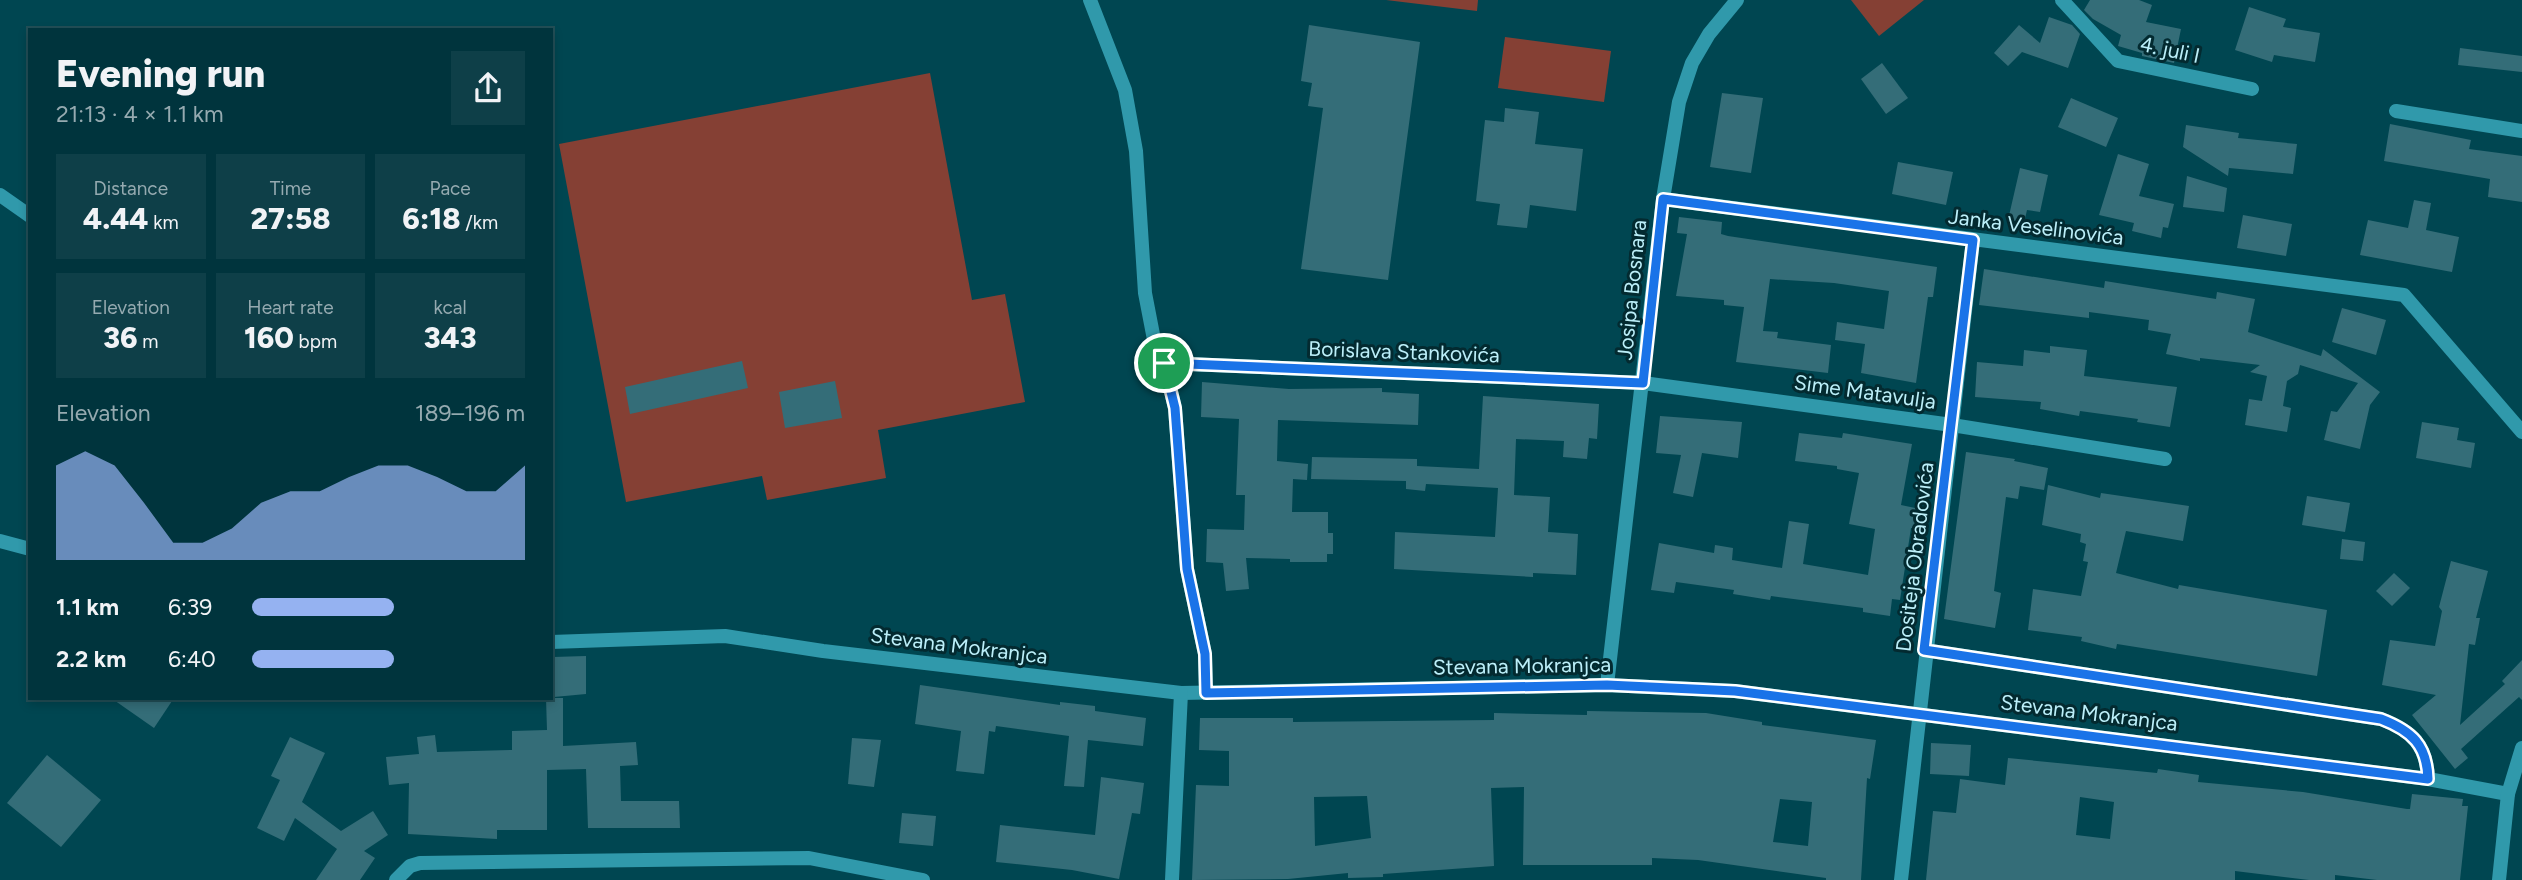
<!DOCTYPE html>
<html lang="en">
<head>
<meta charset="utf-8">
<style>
	:root { --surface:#00343d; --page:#0e3f48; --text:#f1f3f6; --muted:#95aab0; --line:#224f57; --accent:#95b2f1 }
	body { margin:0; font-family:Figtree,sans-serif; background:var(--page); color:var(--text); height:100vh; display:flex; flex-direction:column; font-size:26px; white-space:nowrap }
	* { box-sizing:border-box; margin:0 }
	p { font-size:23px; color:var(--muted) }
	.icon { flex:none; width:38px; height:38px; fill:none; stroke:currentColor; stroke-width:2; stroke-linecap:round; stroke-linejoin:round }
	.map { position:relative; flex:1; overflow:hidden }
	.side { position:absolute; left:28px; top:28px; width:525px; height:672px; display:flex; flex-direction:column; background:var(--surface); border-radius:0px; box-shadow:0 4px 10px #0003,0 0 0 2px var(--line) }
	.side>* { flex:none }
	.pin { position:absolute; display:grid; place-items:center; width:60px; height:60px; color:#fff; margin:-30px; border:4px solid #fff; border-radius:50%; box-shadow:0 2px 7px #0007 }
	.round { display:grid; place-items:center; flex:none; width:74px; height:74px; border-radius:0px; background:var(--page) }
	.headline { display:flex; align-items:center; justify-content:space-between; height:119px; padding:0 28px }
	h1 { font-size:38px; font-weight:800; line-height:52px }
	.metrics { display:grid; grid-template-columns:repeat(3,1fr); gap:10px; height:119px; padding:7px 28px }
	.metrics div { display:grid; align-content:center; border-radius:0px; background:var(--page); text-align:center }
	.metrics b { font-size:30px; font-weight:800 }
	.metrics small { font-size:19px; font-weight:400 }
	.metrics p { font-size:19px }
	.chart { height:196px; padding:14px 28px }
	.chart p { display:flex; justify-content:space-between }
	.chart svg { width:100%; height:126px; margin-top:7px; fill:var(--accent); opacity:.7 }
	ul { padding:0 28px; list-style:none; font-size:23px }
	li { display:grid; grid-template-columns:112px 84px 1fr; align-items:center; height:52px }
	li i { height:18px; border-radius:9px; background:var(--accent) }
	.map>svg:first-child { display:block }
	.green { fill:#854034 }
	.building { fill:#346d78; fill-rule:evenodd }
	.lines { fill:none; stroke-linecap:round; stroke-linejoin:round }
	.street { stroke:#3099ab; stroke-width:14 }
	.route-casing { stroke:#fff; stroke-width:14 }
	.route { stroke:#1a73e8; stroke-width:9 }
	.labels { text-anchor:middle; stroke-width:6; stroke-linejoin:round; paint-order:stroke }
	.street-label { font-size:21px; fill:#bceff9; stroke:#032a30 }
</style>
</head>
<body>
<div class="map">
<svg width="2522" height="880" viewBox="0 0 2522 880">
	<rect width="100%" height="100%" fill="#004651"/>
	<g class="green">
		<path d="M1386,0H1478L1477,11Z"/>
		<path d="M1851,0H1924L1879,36Z"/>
		<path d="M1505,37L1611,51L1604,102L1498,88Z"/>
		<path d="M930,73L972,300L1005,294L1025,402L878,430L886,478L767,500L762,476L626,502L559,144Z"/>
	</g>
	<g class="building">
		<path d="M2090,0H2139L2152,5L2146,22L2181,29L2174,63L2142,56V53L2118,46L2121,35L2093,19L2084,10Z"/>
		<path d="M2249,7L2286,19L2283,27L2320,33L2315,62L2274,55L2272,62L2235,50Z"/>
		<path d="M2049,17L2072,25L2080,34L2068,68L2022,52L2008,66L1994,53L2019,25L2040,43Z"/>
		<path d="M1309,25L1420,42L1388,280L1301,269L1323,108L1308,106L1312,83L1301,81Z"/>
		<path d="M2460,48L2522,56V72L2458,65Z"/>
		<path d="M1882,63L1908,98L1886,114L1861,79Z"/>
		<path d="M1722,93L1763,98L1751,173L1710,167Z"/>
		<path d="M2071,98L2118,118L2106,147L2058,127Z"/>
		<path d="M1505,108L1539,112L1535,144L1583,149L1576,211L1530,205L1527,228L1497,225L1500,204L1476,201L1485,120L1504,122Z"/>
		<path d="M2390,124L2471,140L2469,149L2522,156V202L2488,197L2490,179L2384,161Z"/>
		<path d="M2186,125L2239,133L2238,138L2297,144L2293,174L2229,168L2228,176L2183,147Z"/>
		<path d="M2118,154L2149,164L2139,196L2174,204L2168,228L2163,227L2161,238L2132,231L2134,223L2099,215Z"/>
		<path d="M1898,162L1953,172L1946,205L1892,194Z"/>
		<path d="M2020,168L2048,175L2040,212L2027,210L2024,223L2008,220Z"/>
		<path d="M2187,176L2227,188L2224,212L2183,207Z"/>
		<path d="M2414,200L2431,203L2426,230L2459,237L2452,272L2360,255L2368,220L2408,228Z"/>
		<path d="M2243,215L2292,224L2286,256L2237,248Z"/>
		<path d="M1679,217L1722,222L1721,234L1728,236L1937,267L1933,297H1928L1916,383L1861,373L1865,344L1835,340L1837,322L1884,329L1889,291L1834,283L1770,279L1763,331L1778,332L1777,338L1831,345L1828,373L1736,362L1744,307L1724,305V300L1676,296L1687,234L1677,233Z"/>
		<path d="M1984,269L2104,288L2105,281L2216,299L2217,292L2255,299L2248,332L2321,356L2323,349L2380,392L2370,405L2360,449L2324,440L2331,411L2337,412L2358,383L2300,365L2298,374L2287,381L2283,406L2291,408L2287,432L2245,425L2249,399L2262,401L2267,376L2250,372L2260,365L2200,358V361L2166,354L2171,334L2148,330L2149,320L2089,312V318L1979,305Z"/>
		<path d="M2342,308L2386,320L2376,355L2332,342Z"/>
		<path d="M2050,346L2087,350L2084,376L2177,387L2170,427L2137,422L2138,419L2080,411L2079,416L2040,409L2041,402L1975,397L1977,362L2023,366L2024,350L2050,353Z"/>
		<path d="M742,361L748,388L630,414L625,387Z"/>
		<path d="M835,381L842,418L785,428L779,392Z"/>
		<path d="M1202,382L1289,389L1382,388V392L1419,394L1418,425L1278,420L1277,461L1308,464L1307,480L1293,479L1292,512H1328V533H1333V554H1327V562H1290V559L1246,558L1249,589L1226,591L1223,563L1206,562L1207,529L1244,530L1245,495H1236L1239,419L1201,417Z"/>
		<path d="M1483,396L1599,404L1597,439L1589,438L1587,459L1563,457L1564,441L1516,439L1514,495L1550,497L1548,532L1578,534L1576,575L1533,573V577L1394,569L1395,532L1495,537L1498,488L1426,484L1425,491L1406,489V481L1311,479L1312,457L1417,459V466L1479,469Z"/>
		<path d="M1660,416L1742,422L1738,458L1702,453L1693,497L1673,493L1681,455L1656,453Z"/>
		<path d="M2422,422L2459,428L2457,440L2475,443L2471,468L2416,458Z"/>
		<path d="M1799,433L1842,438L1843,433L1912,444L1901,505L1920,509L1916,529L1911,528L1900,600L1892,599L1890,616L1863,612V608L1771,596L1770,600L1733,594L1734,590L1676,582L1674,593L1651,590L1659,543L1714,553L1715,545L1733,548L1732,560L1782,568L1789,521L1809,524L1803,564L1868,575L1875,529L1849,524L1859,473L1837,469V466L1795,461Z"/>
		<path d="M1966,452L2015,459L2014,461L2048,468L2044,490L2020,486L2018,499L2006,497L1994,591L2001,593L1995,628L1944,619Z"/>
		<path d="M2048,485L2100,498L2101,493L2189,506L2183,541L2126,531L2116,573L2178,589L2179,585L2327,610L2317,676L2117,644L2116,649L2081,641L2082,637L2028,630L2033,589L2081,596L2088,562L2083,561L2086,544L2080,542L2081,534L2042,525Z"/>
		<path d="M2307,496L2350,503L2345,532L2302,525Z"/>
		<path d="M2342,539L2365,542L2363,561L2340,559Z"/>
		<path d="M2451,561L2488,571L2476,618H2480L2475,645L2469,644L2460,725L2505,684L2502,681L2522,660V700L2519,697L2461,749L2468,758L2455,769L2412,715L2436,695L2382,685L2390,640L2435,646L2442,611L2439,607Z"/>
		<path d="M2394,573L2410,588L2392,606L2376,591Z"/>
		<path d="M586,656V694L554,697L553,657Z"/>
		<path d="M920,685L1060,705V702L1095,706V711L1146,718L1143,746L1088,740L1084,787L1064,786L1069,736L996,726L995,732L989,731L984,774L956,771L961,731L915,724Z"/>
		<path d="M111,698H174L154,728Z"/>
		<path d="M546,698H563V746L636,742L638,765L620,766L621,801H679L680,828H588L586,769L547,770V830H497V839L408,834L409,783L389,785L386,757L419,754L417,737L435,735L437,752L512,750V731L547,730Z"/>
		<path d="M1587,711L1706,713L1762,722V725L1876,740L1870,779L1867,778L1861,880H1826V878L1698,860L1652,858V865H1523L1524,787L1491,788L1494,866L1383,874V877L1348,878V873L1288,879L1192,880L1196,785L1229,786V751L1199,750L1200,718H1293V722L1494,720V713L1587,715ZM1367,796L1371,838L1315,846L1314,797ZM1780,799L1812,802L1808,846L1773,842Z"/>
		<path d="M290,737L325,753L302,802L341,831L373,811L388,835L364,851L375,858L360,880H316L337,849L295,818L284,841L257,828L280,780L271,776Z"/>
		<path d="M852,738L881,740L874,787L848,784Z"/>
		<path d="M1931,743L1971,745L1969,776L1930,774Z"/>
		<path d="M47,755L101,800L61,847L7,803Z"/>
		<path d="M2008,758L2157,773L2158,769L2199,775L2198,782L2303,792L2407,809H2410L2412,794L2463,799L2462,806H2468L2460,880H2377L2335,875V880H2309L2235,871V880H1926L1933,811L1956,813L1960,779L2005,785ZM2080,797L2114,802L2110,839L2076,835Z"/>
		<path d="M1101,777L1144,783L1140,814L1132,813L1119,879L1072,870L996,862L1000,825L1095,835Z"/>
		<path d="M902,813L936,816L933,846L899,843Z"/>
	</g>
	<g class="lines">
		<g class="street">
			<path d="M1090,0L1125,90L1136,151L1145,293L1156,350L1164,363L1175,408L1187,569L1205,654L1206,693"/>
			<path d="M2062,0L2118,61L2252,89"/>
			<path d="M2396,111L2522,131"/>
			<path d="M0,195L30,216"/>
			<path d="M1663,199L2404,295L2522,432"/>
			<path d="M1164,363L1643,383L1952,425L2165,459"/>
			<path d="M0,541L30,549"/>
			<path d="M551,642L725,636L823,651L1181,693L1607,685L1735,691L2428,779L2508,794"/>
			<path d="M1924,650L2381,719C2411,730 2427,745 2428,779"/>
			<path d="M1607,685L1663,199L1679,102L1692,63L1709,34L1737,0"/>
			<path d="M396,880L410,866L420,863L809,858L923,880"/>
			<path d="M1172,880L1181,693"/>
			<path d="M1901,880L1973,240"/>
			<path d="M2499,880L2508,794L2522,748"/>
		</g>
	</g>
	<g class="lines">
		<g class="route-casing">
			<path id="route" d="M1663,199L1973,240L1924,650L2381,719C2412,731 2427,745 2428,779L1735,691L1607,685L1206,693L1205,654L1187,569L1175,408L1164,363L1643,383Z"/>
		</g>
		<use href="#route" class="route"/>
	</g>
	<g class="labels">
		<g class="street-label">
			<text transform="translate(2170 50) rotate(12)" y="7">4. juli I</text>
			<text transform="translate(2036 227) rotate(7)" y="7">Janka Veselinovića</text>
			<text transform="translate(1632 290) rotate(-84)" y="7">Josipa Bosnara</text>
			<text transform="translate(1404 352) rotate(2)" y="7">Borislava Stankovića</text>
			<text transform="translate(1865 392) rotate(8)" y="7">Sime Matavulja</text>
			<text transform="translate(1915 557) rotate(-83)" y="7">Dositeja Obradovića</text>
			<text transform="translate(959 646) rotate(7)" y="7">Stevana Mokranjca</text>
			<text transform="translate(1522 666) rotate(-1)" y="7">Stevana Mokranjca</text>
			<text transform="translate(2089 713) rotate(7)" y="7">Stevana Mokranjca</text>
		</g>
	</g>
</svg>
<div class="pin" style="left:1164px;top:363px;background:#1e9e55"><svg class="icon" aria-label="arrive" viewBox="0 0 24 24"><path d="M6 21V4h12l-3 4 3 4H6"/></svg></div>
<section class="side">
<div class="headline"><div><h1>Evening run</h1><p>21:13 · 4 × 1.1 km</p></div><a class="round"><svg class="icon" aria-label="share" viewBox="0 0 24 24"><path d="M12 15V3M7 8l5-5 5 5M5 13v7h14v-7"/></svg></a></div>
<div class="metrics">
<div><p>Distance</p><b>4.44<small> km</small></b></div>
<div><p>Time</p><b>27:58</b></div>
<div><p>Pace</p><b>6:18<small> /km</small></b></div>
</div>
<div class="metrics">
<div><p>Elevation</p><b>36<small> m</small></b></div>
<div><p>Heart rate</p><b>160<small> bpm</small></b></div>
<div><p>kcal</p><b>343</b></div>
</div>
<div class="chart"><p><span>Elevation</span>189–196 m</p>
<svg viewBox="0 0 160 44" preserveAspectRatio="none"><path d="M0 44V11L10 6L20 11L30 24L40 38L50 38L60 33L70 24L80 20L90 20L100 15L110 11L120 11L130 15L140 20L150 20L160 11V44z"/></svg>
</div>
<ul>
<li><b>1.1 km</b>6:39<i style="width:52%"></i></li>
<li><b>2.2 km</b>6:40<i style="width:52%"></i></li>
</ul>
</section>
</div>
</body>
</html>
